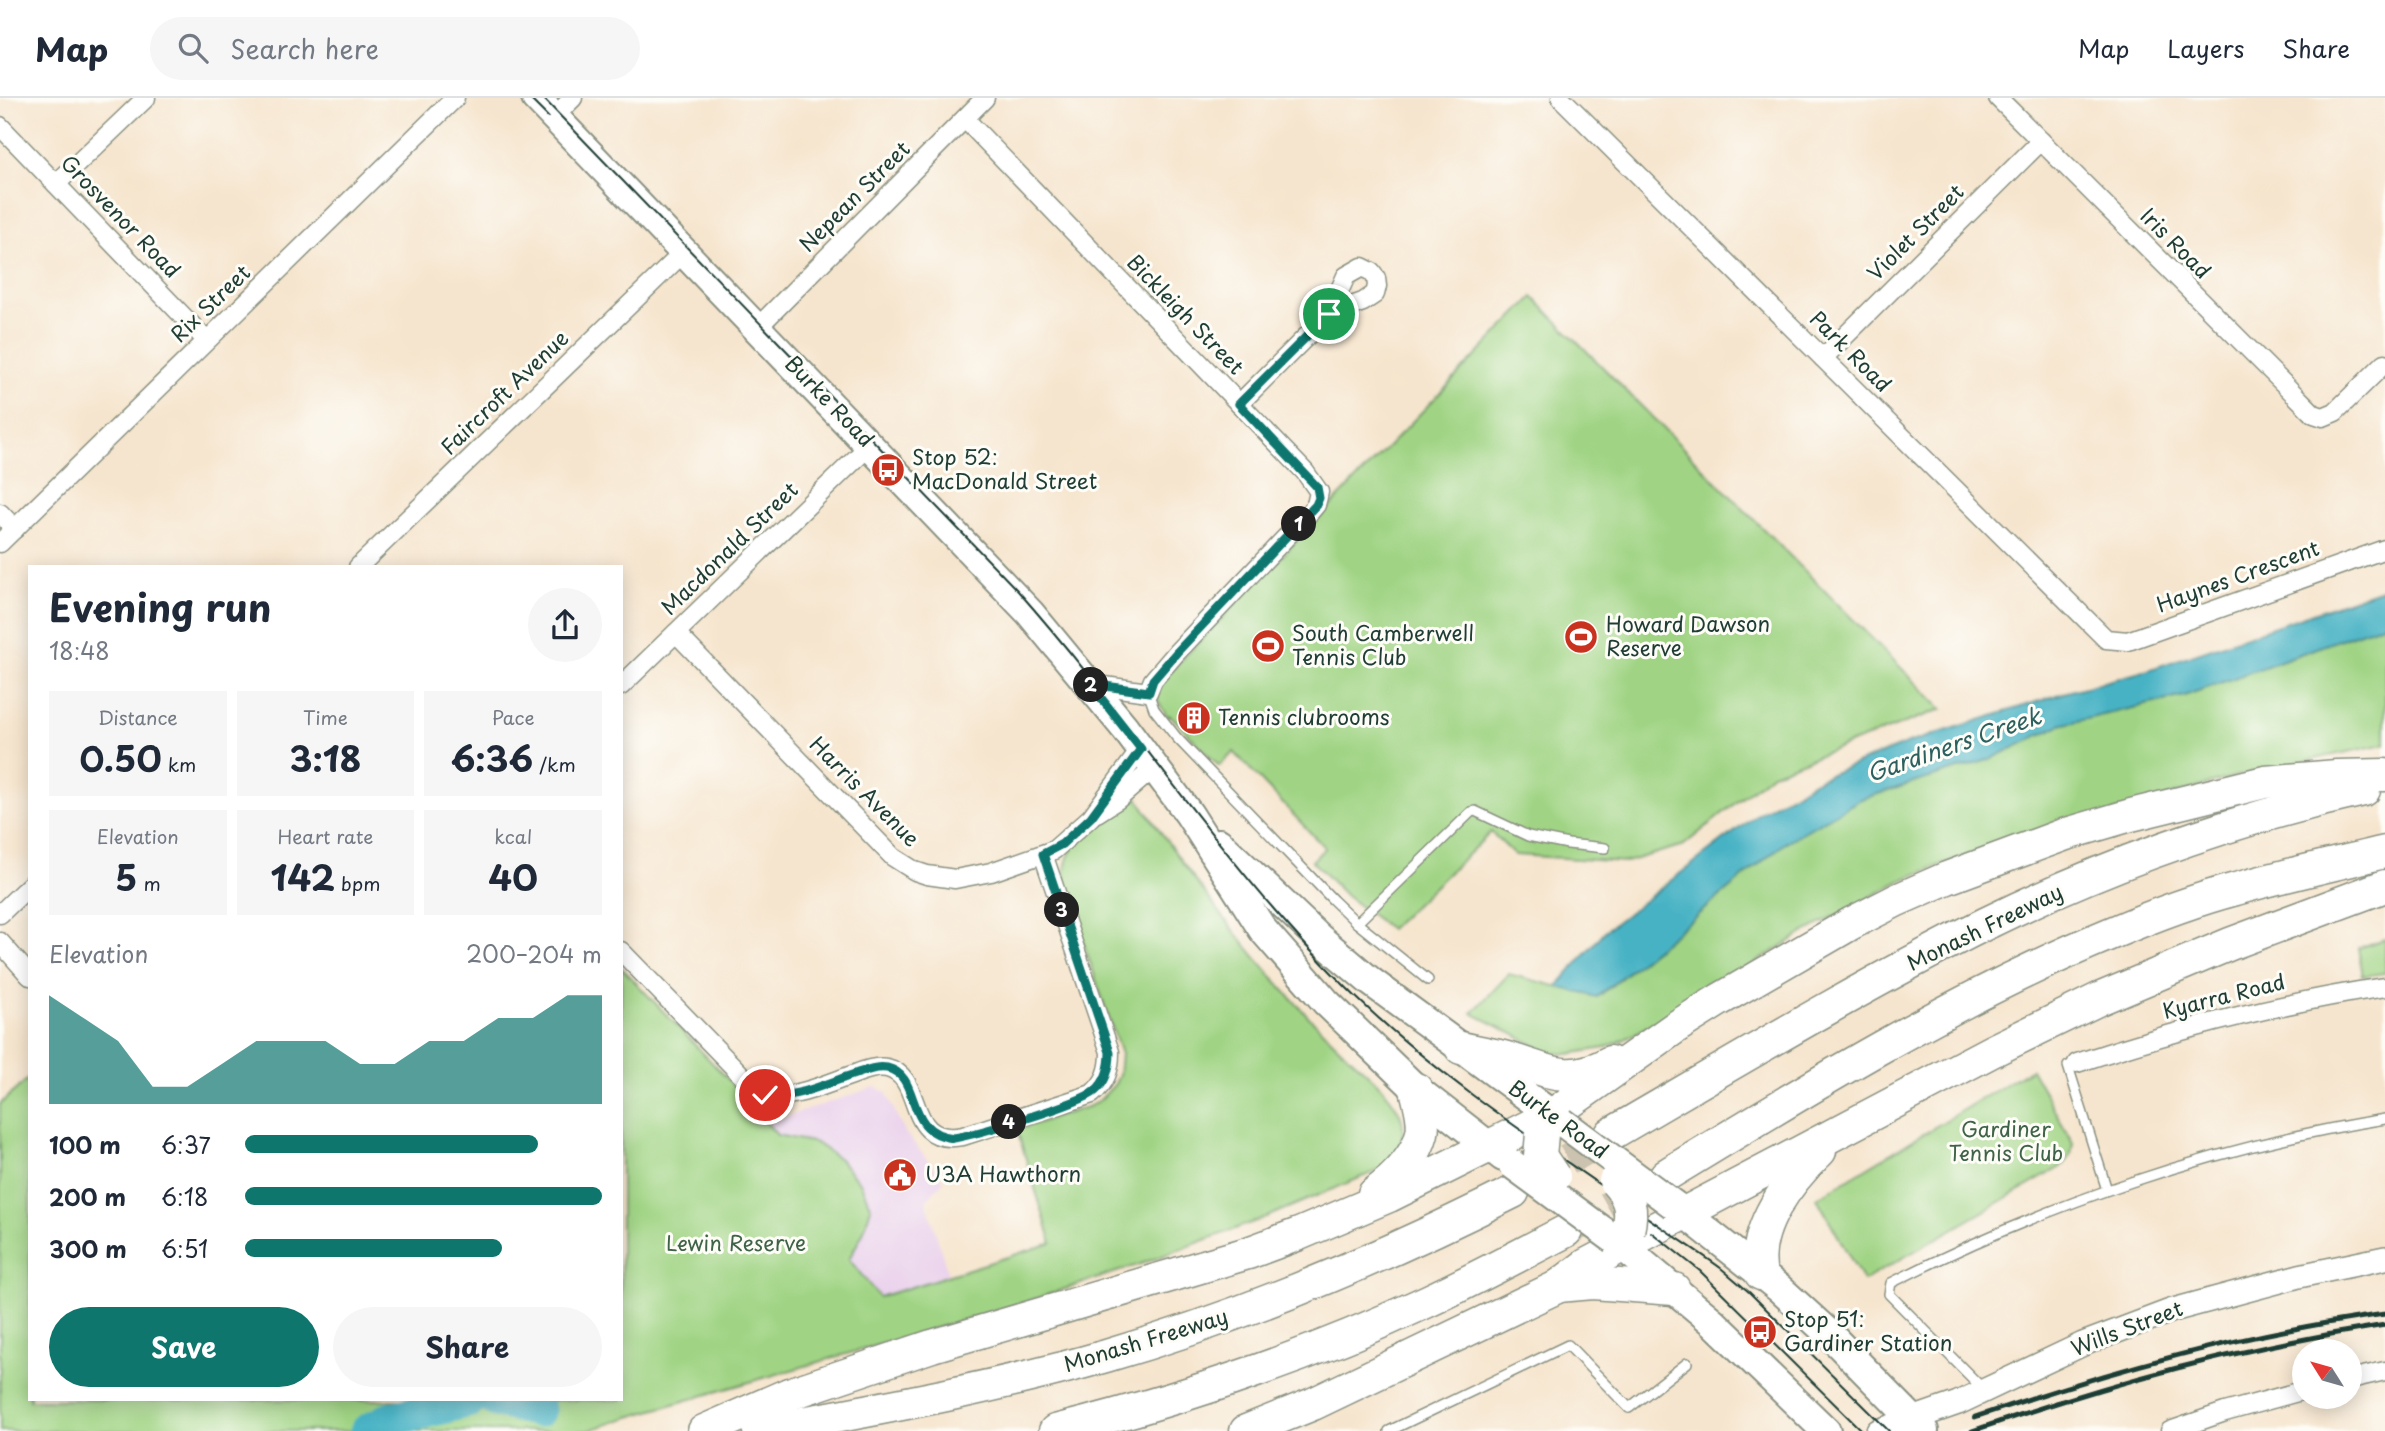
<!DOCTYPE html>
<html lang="en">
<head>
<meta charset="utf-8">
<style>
	:root { --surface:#fff; --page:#f6f6f7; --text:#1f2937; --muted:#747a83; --line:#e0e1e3; --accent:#0f766e }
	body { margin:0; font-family:"Playpen Sans",sans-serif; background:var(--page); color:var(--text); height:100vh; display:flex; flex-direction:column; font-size:26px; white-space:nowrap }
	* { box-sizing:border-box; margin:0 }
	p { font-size:23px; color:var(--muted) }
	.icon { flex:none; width:38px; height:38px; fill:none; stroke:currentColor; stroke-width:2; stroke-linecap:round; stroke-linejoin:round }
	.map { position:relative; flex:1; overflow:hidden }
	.details { position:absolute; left:28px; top:467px; width:595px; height:836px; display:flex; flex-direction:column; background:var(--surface); border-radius:0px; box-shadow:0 4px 18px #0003 }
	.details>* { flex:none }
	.needle { width:46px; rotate:307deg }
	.buttons { position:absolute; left:2292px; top:1241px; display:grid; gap:14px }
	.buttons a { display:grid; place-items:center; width:70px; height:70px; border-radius:50%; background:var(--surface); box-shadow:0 4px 18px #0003; font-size:35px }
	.pin { position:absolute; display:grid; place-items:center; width:60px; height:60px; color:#fff; margin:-30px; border:4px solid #fff; border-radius:50%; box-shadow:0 2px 7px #0007 }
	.km { position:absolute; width:35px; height:35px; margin:-18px; border-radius:50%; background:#222; color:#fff; font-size:19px; line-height:35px; text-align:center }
	.round { display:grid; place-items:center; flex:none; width:74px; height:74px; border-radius:37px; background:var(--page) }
	.head { display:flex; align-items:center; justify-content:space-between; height:119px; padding:0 21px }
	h1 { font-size:38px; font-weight:700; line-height:52px }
	.figures { display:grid; grid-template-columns:repeat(3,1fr); gap:10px; height:119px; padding:7px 21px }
	.figures div { display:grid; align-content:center; border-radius:0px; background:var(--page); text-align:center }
	.figures b { font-size:35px; font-weight:700 }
	.figures small { font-size:19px; font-weight:400 }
	.figures p { font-size:19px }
	.chart { height:196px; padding:14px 21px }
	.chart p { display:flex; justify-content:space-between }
	.chart svg { width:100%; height:126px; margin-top:7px; fill:var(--accent); opacity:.7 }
	.action { display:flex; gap:14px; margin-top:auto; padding:14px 21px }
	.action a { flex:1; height:80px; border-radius:42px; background:var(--accent); color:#fff; font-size:28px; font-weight:700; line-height:80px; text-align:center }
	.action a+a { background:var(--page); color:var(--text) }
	ul { padding:0 21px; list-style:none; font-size:23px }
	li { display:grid; grid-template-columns:112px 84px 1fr; align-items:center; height:52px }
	li i { height:18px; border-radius:9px; background:var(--accent) }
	header { display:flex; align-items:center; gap:42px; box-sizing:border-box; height:98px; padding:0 35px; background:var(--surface); border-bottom:2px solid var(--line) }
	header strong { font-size:33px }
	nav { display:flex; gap:38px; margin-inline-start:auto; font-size:24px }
	.search { width:490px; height:63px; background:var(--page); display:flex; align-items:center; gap:18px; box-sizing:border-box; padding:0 24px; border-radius:38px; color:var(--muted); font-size:26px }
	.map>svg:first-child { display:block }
	.built { fill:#ead1ec }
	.green { fill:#a0d484; stroke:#60885c; stroke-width:2 }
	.water { fill:#47b2c4; stroke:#33787c; stroke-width:2 }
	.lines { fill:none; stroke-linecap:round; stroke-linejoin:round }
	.river { stroke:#47b2c4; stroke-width:35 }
	.motorway-tunnel { stroke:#cbc3af; stroke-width:32; stroke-dasharray:32 16; stroke-linecap:butt }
	.service-casing { stroke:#8a9181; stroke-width:12 }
	.minor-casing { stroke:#8a9181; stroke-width:21 }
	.tertiary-casing { stroke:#8a9181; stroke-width:26 }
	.primary-casing { stroke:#8a9181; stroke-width:32 }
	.motorway-casing { stroke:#8a9181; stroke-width:35 }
	.service { stroke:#fff; stroke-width:9 }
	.minor { stroke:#fff; stroke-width:18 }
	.tertiary { stroke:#fff; stroke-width:23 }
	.primary { stroke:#fff; stroke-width:28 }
	.motorway { stroke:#fff; stroke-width:32 }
	.tram { stroke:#1f3d34; stroke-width:2 }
	.rail { stroke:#1f3d34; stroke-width:5 }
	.primary-bridge-casing { stroke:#8a9181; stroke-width:32; stroke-linecap:butt }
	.motorway-bridge-casing { stroke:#8a9181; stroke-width:35; stroke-linecap:butt }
	.primary-bridge { stroke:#fff; stroke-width:28 }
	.motorway-bridge { stroke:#fff; stroke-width:32 }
	.route-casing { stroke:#fff; stroke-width:14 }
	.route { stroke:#0f766e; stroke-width:9 }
	.labels { text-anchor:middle; stroke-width:6; stroke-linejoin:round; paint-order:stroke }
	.street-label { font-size:21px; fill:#1f3d34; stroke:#fdfcf7 }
	.poi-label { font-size:21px; fill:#1f3d34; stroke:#fdfcf7; text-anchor:start }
	.park-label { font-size:21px; fill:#3f6348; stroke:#fdfcf7 }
	.water-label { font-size:23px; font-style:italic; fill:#2b605f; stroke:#fdfcf7 }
</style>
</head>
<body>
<header>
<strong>Map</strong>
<div class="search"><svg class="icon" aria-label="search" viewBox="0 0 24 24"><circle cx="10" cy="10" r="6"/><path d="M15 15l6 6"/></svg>Search here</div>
<nav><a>Map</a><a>Layers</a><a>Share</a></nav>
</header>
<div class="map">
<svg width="2385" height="1333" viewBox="0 0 2385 1333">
	<rect width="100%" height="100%" fill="#fdfcf7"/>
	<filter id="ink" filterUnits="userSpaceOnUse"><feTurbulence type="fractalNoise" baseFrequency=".0143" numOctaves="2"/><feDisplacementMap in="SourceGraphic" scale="14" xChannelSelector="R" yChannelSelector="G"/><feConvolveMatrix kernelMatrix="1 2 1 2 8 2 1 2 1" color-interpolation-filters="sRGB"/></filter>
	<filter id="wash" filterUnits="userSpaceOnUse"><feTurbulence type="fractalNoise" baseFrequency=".00686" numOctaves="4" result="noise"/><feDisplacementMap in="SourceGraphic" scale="28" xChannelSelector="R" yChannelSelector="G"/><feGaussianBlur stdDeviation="1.57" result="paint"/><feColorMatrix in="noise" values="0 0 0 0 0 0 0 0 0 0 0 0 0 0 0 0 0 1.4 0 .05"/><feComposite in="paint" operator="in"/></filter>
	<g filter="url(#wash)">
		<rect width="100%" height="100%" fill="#f6e5ce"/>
		<path class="built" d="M875,989L886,994L904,1033L944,1083L926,1102L948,1176L879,1199L849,1161L863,1135L839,1061L816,1046L793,1039L777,1037L768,1025Z"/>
		<g class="green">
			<path d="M1533,199L1942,611L1772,675L1684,747L1626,764L1515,757L1491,734L1390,831L1346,798L1312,763L1325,750L1234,654L1219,668L1170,617L1168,619C1155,601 1153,596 1166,578Z"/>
			<path d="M2385,525V646L2236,678L1953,762L1902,782L1805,834L1705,896L1625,941L1605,950L1568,956L1548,954L1472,915L1509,876L1598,899L1786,744L1861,701L1991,661L2060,627L2184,598Z"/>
			<path d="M1137,699C1179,762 1225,824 1274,881C1294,904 1315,926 1337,947C1357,967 1395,995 1402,1022C1407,1042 1393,1061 1379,1072L1259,1122L1138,1167L1019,1206L629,1319L587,1333H0V1006L30,979V1302H621V869L741,995L777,1037L816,1045L839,1061L861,1086L871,1110L863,1135L849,1161L879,1199L1052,1145L1017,1032L1090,1008L1100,1002L1115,986L1119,977L1121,956L1066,793C1064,781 1064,767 1070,755C1080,737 1118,708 1137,699Z"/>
			<path d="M2385,841V875L2363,878L2358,850Z"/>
			<path d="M2031,971L2073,1045L2071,1057L2064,1067L1863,1183L1817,1100Z"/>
		</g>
		<path class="water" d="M2385,490V525L2184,598L2060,627L1991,661L1861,701L1786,744L1597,899L1557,889L1605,833L1759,715L1821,680L1911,644L2067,594L2148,572Z"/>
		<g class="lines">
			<g class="river">
				<path d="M496,1302L538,1312"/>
				<path d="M368,1333L388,1322L470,1302"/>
			</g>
		</g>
	</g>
	<g filter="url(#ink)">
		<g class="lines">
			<g class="motorway-tunnel">
				<path d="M1526,1086L1611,1036"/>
				<path d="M1566,1133L1649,1086"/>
			</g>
			<g class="service-casing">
				<g id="service">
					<path d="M1148,594L1154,611L1177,640L1333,802L1357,825L1428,882"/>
					<path d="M1357,825L1471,714L1475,713L1528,738L1568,746L1605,750"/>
					<path d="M2077,965L2068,968L2107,1092"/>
					<path d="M1983,1291L1889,1196L1891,1185C2045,1107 2214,1048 2385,1021"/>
					<path d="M1389,1333L1568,1247L1629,1310L1687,1265"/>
				</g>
			</g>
			<g class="minor-casing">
				<g id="minor">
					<path d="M1561,0L2106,541L2128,543L2385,451"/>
					<path d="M1998,0L2314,316L2323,319L2335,314L2385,265"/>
					<path d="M554,19L573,0"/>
					<path d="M965,21L1305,374L1319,394L1316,407L1310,414L1177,554L1153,582L1148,594L1090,586"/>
					<path d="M0,28L206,242"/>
					<path d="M56,86L146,0"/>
					<path d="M757,230L985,0"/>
					<path d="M1823,260L2041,43"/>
					<path d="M1239,306L1329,216L1363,204L1375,196L1377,188L1376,180L1372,174L1362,169L1346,178L1329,216"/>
					<path d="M0,415L15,431"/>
					<path d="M0,445L455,0"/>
					<path d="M358,469L684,154"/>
					<path d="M676,535L893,759L915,773L927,777L955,781L991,774L1054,752L1091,719L1141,651"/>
					<path d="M621,588L870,347"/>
					<path d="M1097,715L1117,702L1154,670"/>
					<path d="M0,816L30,787"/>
					<path d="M0,844L30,878"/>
					<path d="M621,853L757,993C784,1007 828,985 855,976C865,972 877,968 887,970C926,979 903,1049 963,1038L1092,996C1106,984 1110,972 1110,954L1043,756"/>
					<path d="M2077,965C2179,931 2278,905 2385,889"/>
					<path d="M2350,1281L2385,1273"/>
					<path d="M2170,1333L2225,1314L2305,1292"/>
				</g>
			</g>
			<g class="tertiary-casing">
				<path id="tertiary" d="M1878,1333L1958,1305L2083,1246L2173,1212L2299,1178L2385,1160"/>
			</g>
			<g class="primary-casing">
				<g id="primary">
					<path d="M536,0L1030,515L1125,630L1189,716L1263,832L1326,904L1416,991L1503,1059"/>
					<path d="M1219,745L1319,840L1370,883L1562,1024"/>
					<path d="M1674,1107L1780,1191L1826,1233L1924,1333"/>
					<path d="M1614,1141L1713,1224L1826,1333"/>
				</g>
			</g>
			<g class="motorway-casing">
				<g id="motorway">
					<path d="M1461,950C1477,954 1494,956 1510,961C1550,973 1568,987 1610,964"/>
					<path d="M1611,1036C1735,964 1858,890 1985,826C2105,767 2234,721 2364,692"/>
					<path d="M1666,1077C1810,989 1955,900 2112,835C2152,818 2194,802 2236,791C2285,777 2335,766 2385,754"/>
					<path d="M1374,1096C1394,1081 1416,1060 1422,1035C1425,1021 1419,1005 1416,991"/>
					<path d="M1761,1176C1751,1130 1790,1082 1820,1053"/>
					<path d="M1558,1188L1593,1185L1674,1191"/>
					<path d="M704,1333L789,1296L932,1248L1248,1155L1299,1136L1389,1098L1552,1017L1676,929L1719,902L1852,825L1897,802L1947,780L2063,737L2131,717L2265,684L2337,678L2385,677"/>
					<path d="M759,1333C876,1311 992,1291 1106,1258C1247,1217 1382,1160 1513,1094"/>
					<path d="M1055,1333C1183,1301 1309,1259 1428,1203C1475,1181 1520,1157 1566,1133"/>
					<path d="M1246,1333L1313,1306L1557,1189L1586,1167L1622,1148L1992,953L2099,901L2230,846L2385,788"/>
				</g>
			</g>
			<use href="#service" class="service"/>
			<use href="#minor" class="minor"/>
			<use href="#tertiary" class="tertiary"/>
			<use href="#primary" class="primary"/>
			<use href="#motorway" class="motorway"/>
			<g class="tram">
				<path d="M529,0L548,19"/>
				<path d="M543,0L1018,493C1135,625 1229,776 1357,900C1449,989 1557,1056 1661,1129C1681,1143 1702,1156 1722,1171L1749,1194L1889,1333"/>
				<path d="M1651,1134L1700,1173L1862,1333"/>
			</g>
			<g class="rail">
				<path d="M1975,1319C2109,1273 2244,1235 2385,1216"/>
				<path d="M1972,1333C2110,1285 2241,1249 2385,1227"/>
			</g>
			<g class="primary-bridge-casing">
				<g id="primary-bridge">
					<path d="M1562,1024L1674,1107"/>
					<path d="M1512,1066L1614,1141"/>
				</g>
			</g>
			<g class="motorway-bridge-casing">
				<g id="motorway-bridge">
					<path d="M1542,1036L1540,1058L1554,1079"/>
					<path d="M1615,1083C1630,1099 1633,1112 1628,1133"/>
				</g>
			</g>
			<use href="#primary-bridge" class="primary-bridge"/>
			<use href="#motorway-bridge" class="motorway-bridge"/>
		</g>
	</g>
	<g class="lines" filter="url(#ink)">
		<g class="route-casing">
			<path id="route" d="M765,997C794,1002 827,985 855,976C865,973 876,968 887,970C923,978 902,1035 954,1040C977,1036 1080,1006 1095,993C1107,983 1110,969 1110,954L1043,756L1062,746L1091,719L1141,651L1090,586L1149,594L1153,582L1177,554L1316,407L1319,400L1317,389L1239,306L1329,216"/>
		</g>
		<use href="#route" class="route"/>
	</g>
	<defs>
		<g id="bus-disc" transform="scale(1.75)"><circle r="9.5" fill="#c8321e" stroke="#fdfcf7"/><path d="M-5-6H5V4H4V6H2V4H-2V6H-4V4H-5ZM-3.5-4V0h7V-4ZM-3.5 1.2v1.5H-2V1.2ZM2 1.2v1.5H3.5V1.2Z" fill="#fff"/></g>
		<g id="stadium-disc" transform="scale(1.75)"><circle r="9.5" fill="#c8321e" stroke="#fdfcf7"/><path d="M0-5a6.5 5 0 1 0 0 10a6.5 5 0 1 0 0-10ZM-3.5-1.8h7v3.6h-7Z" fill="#fff"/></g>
		<g id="building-disc" transform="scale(1.75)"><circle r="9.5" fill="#c8321e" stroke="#fdfcf7"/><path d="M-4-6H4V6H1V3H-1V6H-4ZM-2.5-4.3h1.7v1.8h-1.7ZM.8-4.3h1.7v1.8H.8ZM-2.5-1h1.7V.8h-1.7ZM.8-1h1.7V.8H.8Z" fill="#fff"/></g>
		<g id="civic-disc" transform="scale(1.75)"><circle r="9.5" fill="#c8321e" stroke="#fdfcf7"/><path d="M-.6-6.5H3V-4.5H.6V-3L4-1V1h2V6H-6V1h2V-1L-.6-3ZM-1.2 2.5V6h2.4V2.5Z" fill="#fff"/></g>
	</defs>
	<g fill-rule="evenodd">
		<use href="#bus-disc" x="888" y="372"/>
		<use href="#stadium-disc" x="1581" y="539"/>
		<use href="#stadium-disc" x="1268" y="548"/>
		<use href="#building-disc" x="1194" y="620"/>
		<use href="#civic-disc" x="900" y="1077"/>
		<use href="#bus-disc" x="1760" y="1234"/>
	</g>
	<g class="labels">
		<g class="street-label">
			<text transform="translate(855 99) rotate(-45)" y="7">Nepean Street</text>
			<text transform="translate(120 119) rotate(46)" y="7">Grosvenor Road</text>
			<text transform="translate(1916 135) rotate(-45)" y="7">Violet Street</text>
			<text transform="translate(2175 146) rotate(45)" y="7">Iris Road</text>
			<text transform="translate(211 206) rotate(-44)" y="7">Rix Street</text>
			<text transform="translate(1185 217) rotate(46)" y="7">Bickleigh Street</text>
			<text transform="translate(1850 254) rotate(45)" y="7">Park Road</text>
			<text transform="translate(505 295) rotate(-44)" y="7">Faircroft Avenue</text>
			<text transform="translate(829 304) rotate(46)" y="7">Burke Road</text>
			<text transform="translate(730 451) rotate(-44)" y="7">Macdonald Street</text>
			<text transform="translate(2238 479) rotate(-20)" y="7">Haynes Crescent</text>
			<text transform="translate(864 694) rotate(45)" y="7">Harris Avenue</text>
			<text transform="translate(1985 830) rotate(-26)" y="7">Monash Freeway</text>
			<text transform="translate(2224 899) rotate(-14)" y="7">Kyarra Road</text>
			<text transform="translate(1558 1022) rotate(36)" y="7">Burke Road</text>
			<text transform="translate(2127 1231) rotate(-21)" y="7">Wills Street</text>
			<text transform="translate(1146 1243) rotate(-17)" y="7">Monash Freeway</text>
		</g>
		<g class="poi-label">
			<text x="912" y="367">Stop 52:<tspan x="912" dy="24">MacDonald Street</tspan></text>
			<text x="1606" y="534">Howard Dawson<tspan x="1606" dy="24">Reserve</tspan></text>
			<text x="1292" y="543">South Camberwell<tspan x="1292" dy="24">Tennis Club</tspan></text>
			<text x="1218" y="627">Tennis clubrooms</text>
			<text x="925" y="1084">U3A Hawthorn</text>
			<text x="1784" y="1229">Stop 51:<tspan x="1784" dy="24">Gardiner Station</tspan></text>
		</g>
		<g class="park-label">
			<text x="2006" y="1039">Gardiner<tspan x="2006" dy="24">Tennis Club</tspan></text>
			<text x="736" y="1153">Lewin Reserve</text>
		</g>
		<g class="water-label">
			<text transform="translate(1954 647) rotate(-19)" y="8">Gardiners Creek</text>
		</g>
	</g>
</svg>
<div class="buttons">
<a><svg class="needle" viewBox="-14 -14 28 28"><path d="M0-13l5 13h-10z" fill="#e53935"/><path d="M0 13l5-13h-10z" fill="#747a83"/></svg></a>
</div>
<div class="pin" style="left:1329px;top:216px;background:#1e9e55"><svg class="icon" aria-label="arrive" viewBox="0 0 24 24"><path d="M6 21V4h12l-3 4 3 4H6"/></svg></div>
<div class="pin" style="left:765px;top:997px;background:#d93025"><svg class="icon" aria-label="check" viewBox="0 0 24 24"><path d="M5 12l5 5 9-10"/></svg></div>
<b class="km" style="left:1299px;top:426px">1</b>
<b class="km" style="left:1091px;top:587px">2</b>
<b class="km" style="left:1062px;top:812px">3</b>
<b class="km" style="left:1009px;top:1024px">4</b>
<section class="details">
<div class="head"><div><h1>Evening run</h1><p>18:48</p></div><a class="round"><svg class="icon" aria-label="share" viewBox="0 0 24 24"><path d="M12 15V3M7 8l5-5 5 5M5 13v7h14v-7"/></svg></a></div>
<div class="figures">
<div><p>Distance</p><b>0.50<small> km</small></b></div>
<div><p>Time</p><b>3:18</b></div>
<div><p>Pace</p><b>6:36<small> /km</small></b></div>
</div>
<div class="figures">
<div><p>Elevation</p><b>5<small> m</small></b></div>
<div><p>Heart rate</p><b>142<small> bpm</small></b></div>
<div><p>kcal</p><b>40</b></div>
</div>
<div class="chart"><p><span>Elevation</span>200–204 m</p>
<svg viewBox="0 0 160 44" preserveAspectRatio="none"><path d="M0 44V6L10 14L20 22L30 38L40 38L50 30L60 22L70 22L80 22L90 30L100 30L110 22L120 22L130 14L140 14L150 6L160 6V44z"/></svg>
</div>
<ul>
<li><b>100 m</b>6:37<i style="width:82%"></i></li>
<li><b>200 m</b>6:18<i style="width:100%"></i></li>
<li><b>300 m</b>6:51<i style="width:72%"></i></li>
</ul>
<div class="action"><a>Save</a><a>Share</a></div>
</section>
</div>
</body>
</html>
